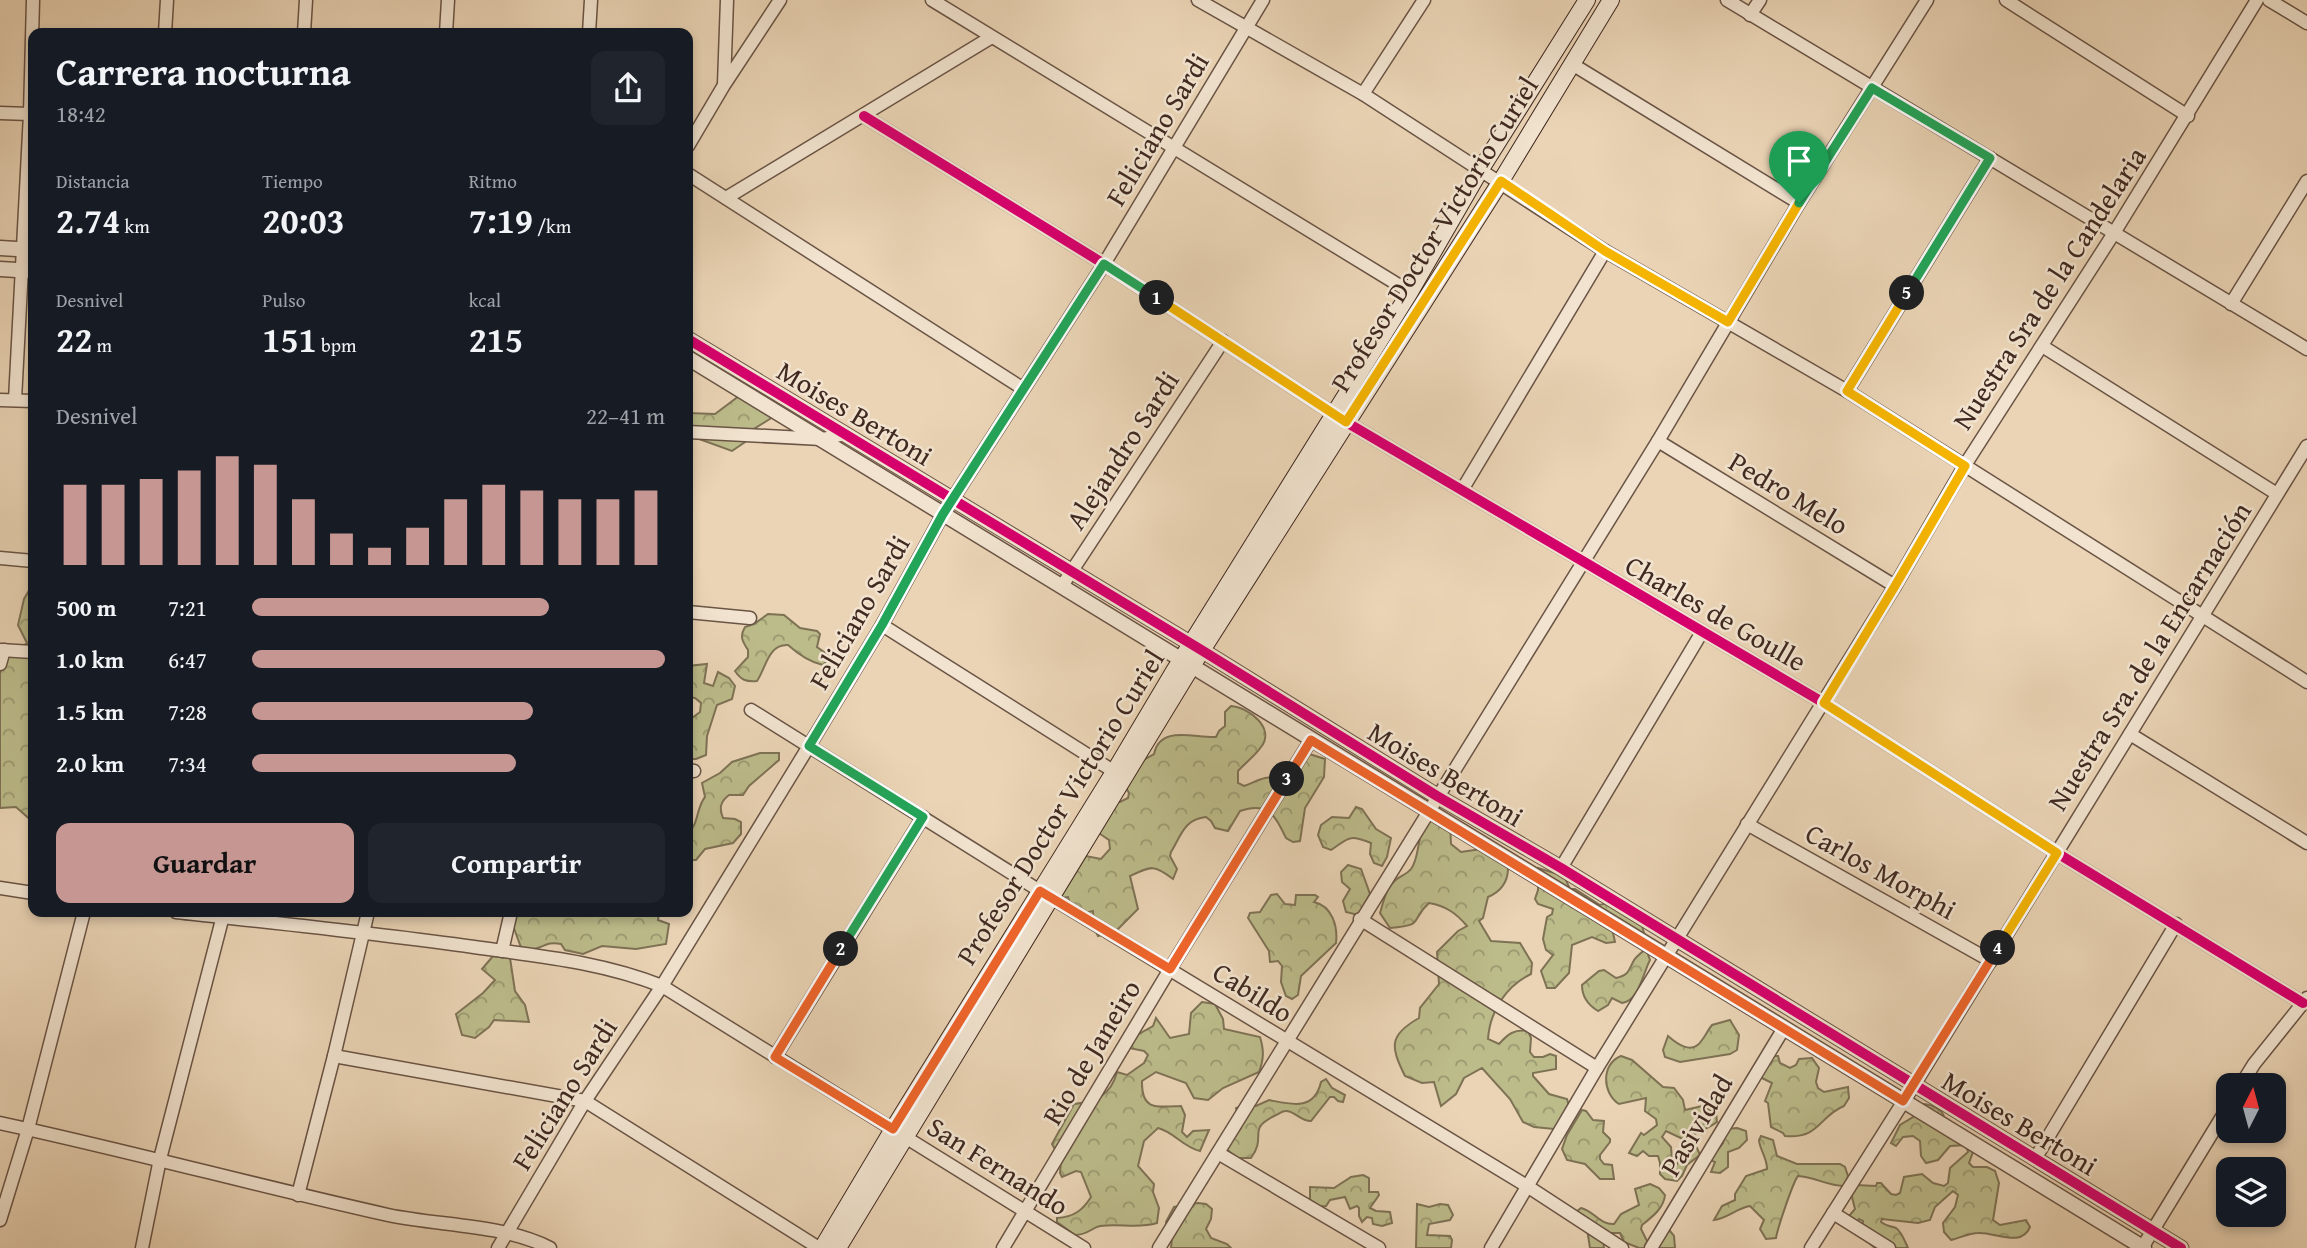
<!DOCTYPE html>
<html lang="es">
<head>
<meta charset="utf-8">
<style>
	:root { --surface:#171b24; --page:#20242c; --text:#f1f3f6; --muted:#9ea1a6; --accent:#c59692 }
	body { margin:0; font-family:"Gentium Book Plus",serif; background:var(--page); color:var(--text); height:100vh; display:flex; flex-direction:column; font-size:26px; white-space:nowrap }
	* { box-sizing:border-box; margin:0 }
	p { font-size:23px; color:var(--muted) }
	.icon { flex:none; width:38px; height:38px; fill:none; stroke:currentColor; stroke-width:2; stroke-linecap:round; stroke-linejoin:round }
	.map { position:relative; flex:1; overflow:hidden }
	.details { position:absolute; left:28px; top:28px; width:665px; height:889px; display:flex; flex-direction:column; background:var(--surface); border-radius:14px; box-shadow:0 4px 10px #0003 }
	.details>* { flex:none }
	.needle { width:46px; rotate:6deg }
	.fabs { position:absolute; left:2216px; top:1073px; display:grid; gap:14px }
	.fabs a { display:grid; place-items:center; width:70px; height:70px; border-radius:14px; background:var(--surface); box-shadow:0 4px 10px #0003; font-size:35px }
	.pin { position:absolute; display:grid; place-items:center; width:60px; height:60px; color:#fff; margin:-72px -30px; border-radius:50% 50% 50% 0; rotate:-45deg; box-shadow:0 0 7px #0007 }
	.pin .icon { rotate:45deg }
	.km { position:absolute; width:35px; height:35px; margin:-18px; border-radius:50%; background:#222; color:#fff; font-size:19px; line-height:35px; text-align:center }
	.round { display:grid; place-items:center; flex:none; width:74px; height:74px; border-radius:14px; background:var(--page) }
	.head { display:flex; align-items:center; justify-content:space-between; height:119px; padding:0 28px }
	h1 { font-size:38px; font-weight:600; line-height:52px }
	.figures { display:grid; grid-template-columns:repeat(3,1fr); gap:10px; height:119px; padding:7px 28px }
	.figures div { display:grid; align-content:center }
	.figures b { font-size:35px; font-weight:600 }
	.figures small { font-size:19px; font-weight:400 }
	.figures p { font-size:19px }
	.chart { height:196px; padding:14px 28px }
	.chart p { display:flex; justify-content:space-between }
	.chart svg { width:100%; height:126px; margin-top:7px; stroke:var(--accent); stroke-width:6 }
	.cta { display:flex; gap:14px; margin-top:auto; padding:14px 28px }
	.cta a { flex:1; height:80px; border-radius:14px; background:var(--accent); color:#111; font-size:28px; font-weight:600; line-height:80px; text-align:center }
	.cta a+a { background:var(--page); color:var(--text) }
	ul { padding:0 28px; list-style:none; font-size:23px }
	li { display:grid; grid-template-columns:112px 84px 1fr; align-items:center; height:52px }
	li i { height:18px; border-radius:9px; background:var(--accent) }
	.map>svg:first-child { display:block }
	.forest { fill:url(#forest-crowns); stroke:#7e7255; stroke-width:2 }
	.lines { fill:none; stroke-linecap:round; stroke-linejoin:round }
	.minor-casing { stroke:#6a5445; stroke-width:15 }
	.tertiary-casing { stroke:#6a5445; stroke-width:17 }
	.secondary-casing { stroke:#402920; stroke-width:18 }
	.minor { stroke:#f1e3cf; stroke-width:12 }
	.tertiary { stroke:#f1e3cf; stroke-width:14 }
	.secondary { stroke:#f1e3cf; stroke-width:16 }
	.cycleway-casing { stroke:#f1e3cf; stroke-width:15 }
	.cycleway { stroke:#d6006c; stroke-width:10 }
	.split-1-casing { stroke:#fff; stroke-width:14 }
	.split-2-casing { stroke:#fff; stroke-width:14 }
	.split-3-casing { stroke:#fff; stroke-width:14 }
	.split-4-casing { stroke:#fff; stroke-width:14 }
	.split-5-casing { stroke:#fff; stroke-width:14 }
	.split-6-casing { stroke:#fff; stroke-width:14 }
	.split-1 { stroke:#f5b400; stroke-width:9 }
	.split-2 { stroke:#22a559; stroke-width:9 }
	.split-3 { stroke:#f0652b; stroke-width:9 }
	.split-4 { stroke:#f0652b; stroke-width:9 }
	.split-5 { stroke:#f5b400; stroke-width:9 }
	.split-6 { stroke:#22a559; stroke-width:9 }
	.labels { text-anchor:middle; stroke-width:5; stroke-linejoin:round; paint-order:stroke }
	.street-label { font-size:28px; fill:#402920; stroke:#f1e3cf }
</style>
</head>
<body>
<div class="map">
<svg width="2307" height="1248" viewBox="0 0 2307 1248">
	<defs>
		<pattern id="forest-crowns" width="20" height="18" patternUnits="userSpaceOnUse" patternTransform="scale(1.75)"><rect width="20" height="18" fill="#bcbb8a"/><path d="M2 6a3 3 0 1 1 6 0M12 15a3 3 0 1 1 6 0" fill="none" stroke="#9a9870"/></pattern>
	</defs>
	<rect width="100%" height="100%" fill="#ead4b5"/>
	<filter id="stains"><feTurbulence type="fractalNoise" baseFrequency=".00286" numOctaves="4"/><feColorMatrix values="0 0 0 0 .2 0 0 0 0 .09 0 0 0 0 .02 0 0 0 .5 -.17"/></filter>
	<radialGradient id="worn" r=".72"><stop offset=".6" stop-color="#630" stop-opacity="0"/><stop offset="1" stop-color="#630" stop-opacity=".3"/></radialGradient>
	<g class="forest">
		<path d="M760,386C775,393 774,403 773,417L749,432L745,442L732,451L688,435V413L715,414L751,387Z"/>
		<path d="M30,589H33V822L16,807L0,808V674L4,661L27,643L18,625L24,599Z"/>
		<path d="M768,614L784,615L800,628L817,631L820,634L817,647L831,657L823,665C809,662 798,654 788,645C768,644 766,668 757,681C746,682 741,680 735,671L748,657V650C743,642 739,637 745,627L754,624Z"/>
		<path d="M707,664L704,683L713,686L718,672L729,678L735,686L732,699L717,705L707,736L706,755L696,759H688V721L700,712L701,703L695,698L688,697V666Z"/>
		<path d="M1231,706C1248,707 1276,728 1261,747C1255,756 1245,763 1238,771V783L1244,786C1256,782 1265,775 1278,778C1284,780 1287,784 1294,785L1301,759L1306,753L1325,759L1324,777L1305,808L1300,841L1293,842L1286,838C1275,816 1269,801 1240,811L1228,831L1215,828L1211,821L1206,817C1184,819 1181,836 1171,852L1170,856L1177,869L1173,879C1154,864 1151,866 1130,876L1138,909L1116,931L1098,936L1094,928L1093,911L1085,913L1070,904L1068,897L1060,898L1086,856L1101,859L1110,849L1109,840L1087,825L1115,801L1120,802L1128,798L1129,793L1126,788L1138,763L1154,754C1160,725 1193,738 1216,737L1219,731L1225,726V712Z"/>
		<path d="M760,753H779V760L749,786L743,795H729C720,802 719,808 723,818L735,819L741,822V834L733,843L705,849L696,860H688V833C699,824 696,808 705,797L702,783L720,773L732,762Z"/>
		<path d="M1356,807L1362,809L1376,829L1391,838L1387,857L1382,866L1374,863L1370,854L1371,843C1348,834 1349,838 1331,850L1323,847L1318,835L1321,825L1332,817L1349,818Z"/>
		<path d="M1433,819L1450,823L1451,844L1461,852L1488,848L1508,868C1508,882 1502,891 1488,897L1483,918L1479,921L1491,941L1520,943L1532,963L1531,974C1506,986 1490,1011 1488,1039L1499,1044C1508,1034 1514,1029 1528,1031L1531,1038L1530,1052L1534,1057H1543L1550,1054L1556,1056V1069L1533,1073V1076L1549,1094L1567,1099L1570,1109L1554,1129L1534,1127L1523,1122L1510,1099L1482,1068L1464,1078L1456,1094L1441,1106L1434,1082L1422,1083L1405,1076C1390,1046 1389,1035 1419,1018L1420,1008L1439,984L1437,952L1458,931L1467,926C1456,913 1446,906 1429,903C1409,921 1426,925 1390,928L1380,913C1384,900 1386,887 1397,879C1401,876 1408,873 1411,869C1422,854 1414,830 1433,819Z"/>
		<path d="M1348,865L1361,869L1370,894L1362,908L1364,911L1358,915L1346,912L1343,901L1350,889L1342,882L1341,872Z"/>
		<path d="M1538,868L1564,876L1570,889H1575L1600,905L1610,902L1642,926L1644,933L1642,936L1615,930L1613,933L1615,942L1606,943L1592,937L1572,945L1569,973L1555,988H1547L1541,971L1553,955L1546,950L1543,939L1547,917L1552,914L1553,909L1538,904L1535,899L1538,890Z"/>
		<path d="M1277,894L1285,904L1295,905L1296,895H1315L1318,897L1314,902C1332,906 1338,926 1336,943L1301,976L1298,995L1292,999L1286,996L1281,982L1282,966L1278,961L1270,962L1269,951L1248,918L1250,913L1260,912L1271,895Z"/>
		<path d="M515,912H659L658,920L669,924L666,944L636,949L602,946L583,954L565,950L561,944C543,940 542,952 522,950L512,923Z"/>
		<path d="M1646,949L1650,960C1643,973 1639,1001 1622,1003L1612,998L1608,1005L1598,1011C1588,1005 1582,997 1582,985L1599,971L1604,970L1616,978C1628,975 1628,972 1633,962C1635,957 1641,953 1646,949Z"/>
		<path d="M493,956L510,958L515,991L525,1005L529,1022L494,1020L489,1027L475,1038L462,1035L456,1014L483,993L495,980L482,969Z"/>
		<path d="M1202,1002L1215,1004L1223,1019L1224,1029L1260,1037C1264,1050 1264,1059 1259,1072L1223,1088L1208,1100L1194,1098L1186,1083L1156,1072L1142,1081C1141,1111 1157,1107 1181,1106L1185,1115L1182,1132L1187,1137L1193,1131L1209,1130L1200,1151C1183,1147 1174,1132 1158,1128L1144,1141L1138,1166L1154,1184L1153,1192L1159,1208L1157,1223C1138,1229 1120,1223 1100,1226C1091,1228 1088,1235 1075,1235L1057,1222V1218C1074,1217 1083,1210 1091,1197L1081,1172L1076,1171L1062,1177L1060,1173L1061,1160L1052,1144L1074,1104C1096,1102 1111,1095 1117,1072L1127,1075L1144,1063L1148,1055L1144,1051L1129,1048L1128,1040L1153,1026L1156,1018L1170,1038L1189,1034L1191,1013Z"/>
		<path d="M1730,1020L1739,1035L1737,1050L1730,1054L1680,1062L1665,1057L1663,1050L1668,1036C1676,1043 1692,1056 1702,1040C1706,1035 1707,1031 1712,1025Z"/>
		<path d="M1621,1056L1632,1060L1663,1087L1674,1088L1683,1100L1685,1110L1702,1106L1716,1113L1717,1122C1705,1131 1696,1131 1685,1140L1666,1131L1662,1137L1671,1147L1672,1160L1677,1164L1687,1148H1697L1700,1155L1687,1165L1682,1176L1677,1181L1665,1179L1660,1174V1163L1658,1156H1649L1643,1151L1637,1156L1629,1153L1641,1133L1644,1135L1657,1125L1656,1119L1645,1111L1646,1098L1619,1104C1602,1093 1601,1064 1621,1056Z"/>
		<path d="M1772,1056H1778L1780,1063L1790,1068L1796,1065L1799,1059L1812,1058L1819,1068L1816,1082L1818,1088L1824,1092L1848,1087L1849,1098L1844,1106C1819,1116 1820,1139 1785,1136L1783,1133L1771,1127L1768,1103L1765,1101L1772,1083L1760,1077Z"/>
		<path d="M1326,1079L1332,1088L1345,1095L1343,1102L1338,1101L1334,1097H1330L1311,1121C1300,1121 1295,1111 1286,1111C1281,1111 1281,1113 1276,1115C1245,1130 1268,1135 1251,1158H1238L1226,1149L1241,1128L1236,1108L1244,1105L1256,1106L1269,1100C1290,1104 1314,1112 1321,1082Z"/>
		<path d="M1920,1104C1935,1104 1948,1111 1944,1127L1974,1149L1969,1163L1973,1167H1987L1995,1171L1999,1183L1993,1220L2000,1225L2026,1220L2030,1227C2021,1248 1996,1232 1978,1233C1969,1233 1960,1238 1951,1240L1944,1232L1943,1223L1955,1207L1958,1195L1953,1191L1935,1207L1930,1220L1918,1223L1882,1219L1881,1222C1886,1226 1891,1226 1896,1228C1902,1232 1905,1242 1908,1248H1875L1861,1236L1863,1221L1859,1219L1856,1224H1847L1849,1216L1855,1209L1851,1193L1856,1185L1876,1186L1877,1183H1881L1891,1194L1896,1195L1900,1193L1904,1177L1922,1174L1933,1183L1944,1186L1948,1183L1950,1168L1968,1152L1966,1145L1950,1146L1938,1160L1926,1163L1921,1156L1920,1141L1913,1136L1903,1137L1896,1146L1891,1143L1900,1125L1913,1117L1917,1106Z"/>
		<path d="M1582,1110L1586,1111L1593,1120L1604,1121L1603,1132L1610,1139V1142L1600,1155V1159L1604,1164L1612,1165L1614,1179H1600L1585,1164L1567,1160L1562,1149L1567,1135Z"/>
		<path d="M1737,1128L1746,1131L1747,1140L1739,1148L1728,1152V1167L1720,1173L1711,1172L1715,1162L1710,1160L1723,1143L1726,1129Z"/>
		<path d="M1761,1136L1773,1140L1777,1156L1797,1164H1840L1845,1167L1848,1176L1844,1186C1828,1186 1815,1177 1798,1176C1793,1182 1778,1227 1776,1238L1766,1239L1760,1229L1764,1220L1750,1206C1737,1208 1728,1218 1714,1220L1722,1206L1735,1200V1194L1746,1176L1767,1169C1767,1157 1760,1151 1759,1140Z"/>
		<path d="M1363,1175L1369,1178V1192H1378L1379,1195L1370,1208L1376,1211L1390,1212L1392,1223L1382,1226L1373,1224L1372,1218L1367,1217L1362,1222L1359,1216V1208L1357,1206L1350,1209L1345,1197L1330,1200L1326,1206L1315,1207L1310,1199V1187L1334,1188L1351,1177Z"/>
		<path d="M1650,1184L1659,1188L1665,1195C1664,1208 1652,1217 1642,1225L1641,1229L1649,1245L1663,1233L1670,1231L1674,1236L1675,1248H1639L1624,1242L1620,1233H1606L1603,1240L1604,1248H1590L1587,1229L1577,1211L1581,1208C1594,1211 1600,1225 1614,1224L1621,1214L1639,1205L1635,1189Z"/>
		<path d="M1198,1203L1206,1204L1212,1209L1211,1219L1206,1229L1211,1238L1227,1244L1231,1248H1171L1172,1238L1168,1232L1166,1222L1174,1207Z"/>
		<path d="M1417,1204L1429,1207L1440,1204L1448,1205L1453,1215L1450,1220L1429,1224L1427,1235L1450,1236L1452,1240L1451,1248H1416Z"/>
	</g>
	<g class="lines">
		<g class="minor-casing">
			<g id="minor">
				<path d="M932,0L1410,292"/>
				<path d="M1198,0L1363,94L1605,251L1847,391L2307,682"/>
				<path d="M1727,0L2307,349"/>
				<path d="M2006,0L2188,116"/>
				<path d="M2269,0L2307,23"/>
				<path d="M1750,15L1760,0"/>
				<path d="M165,33L167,0"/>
				<path d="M304,33L306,0"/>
				<path d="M446,33L448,0"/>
				<path d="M589,33L591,0"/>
				<path d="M1572,64L1799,203"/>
				<path d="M724,84L727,0"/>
				<path d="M1363,94L1424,0"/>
				<path d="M0,113L30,114L33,0"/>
				<path d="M864,116L1104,264L1346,422L1824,703L2057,853L2303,1003"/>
				<path d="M688,146L724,85L780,0"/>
				<path d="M688,174L1022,388"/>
				<path d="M726,198L990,38"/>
				<path d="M2231,304L2307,181"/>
				<path d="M2042,346L2277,494"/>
				<path d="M1847,391L1990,158"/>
				<path d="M0,400L33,401"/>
				<path d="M15,400L30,114H33"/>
				<path d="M688,432L822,439L846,434"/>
				<path d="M1658,441L1895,586"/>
				<path d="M1462,490L1605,251"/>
				<path d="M0,558L33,561"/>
				<path d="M1062,586L1223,341"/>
				<path d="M688,612L750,618"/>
				<path d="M882,625L1121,776"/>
				<path d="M0,650L33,652"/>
				<path d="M0,664L4,650"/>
				<path d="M751,710L1040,891L1527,1186L1622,1248"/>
				<path d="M2130,734L2307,843"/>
				<path d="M688,770L694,771"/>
				<path d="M1747,824L1991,961"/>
				<path d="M1561,868L1702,632"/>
				<path d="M0,888L33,893"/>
				<path d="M176,912C276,923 375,933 474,947C538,956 602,962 662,986L1084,1248"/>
				<path d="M1360,919L1597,1068"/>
				<path d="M502,951L511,912"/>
				<path d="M334,1056L585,1101L819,1248"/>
				<path d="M775,1057L923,817"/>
				<path d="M2241,1085L2254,1064L2307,998"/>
				<path d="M0,1123C130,1151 258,1186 388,1215C440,1226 503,1224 550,1248"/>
				<path d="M1218,1153L1379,1248"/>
				<path d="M2035,1159L2176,924"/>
				<path d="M298,1195L334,1056L368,912"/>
				<path d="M1833,1213L1889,1248"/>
				<path d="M0,1220L28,1129L84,912"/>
				<path d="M142,1248L160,1159L224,912"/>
				<path d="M498,1248L585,1101L662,986L809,746L882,625L943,514L1104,264L1263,0"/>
				<path d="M1003,1248L1170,969L1311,740"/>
				<path d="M1159,1248L1658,441L1799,203L1927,0"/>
				<path d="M1491,1248L1597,1068L1895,586L1965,465L2114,233L2257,0"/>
				<path d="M1651,1248L1784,1028"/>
				<path d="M1811,1248L1914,1085L2307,446"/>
				<path d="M2142,1248L2228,1107"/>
			</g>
		</g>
		<g class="tertiary-casing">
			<g id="tertiary">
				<path d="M0,248L33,250"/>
				<path d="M0,269L33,271"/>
				<path d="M688,339L1203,651L1437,796L1561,868L2181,1248"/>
				<path d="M688,358L2144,1248"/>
			</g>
		</g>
		<g class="secondary-casing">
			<g id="secondary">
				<path d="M822,1248L893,1129L1114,772L1174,671L1410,292L1481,169L1587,0"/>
				<path d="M838,1248L1192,666L1501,181L1611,0"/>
			</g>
		</g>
		<use href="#minor" class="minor"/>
		<use href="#tertiary" class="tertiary"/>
		<use href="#secondary" class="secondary"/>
		<g class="cycleway-casing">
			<g id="cycleway">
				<path d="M864,116L1104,264L1346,422L1824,703L2057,853L2303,1003"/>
				<path d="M688,339L1203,651L1437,796L1561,868L2181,1248"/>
			</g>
		</g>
		<use href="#cycleway" class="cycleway"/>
	</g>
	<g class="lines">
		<g class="split-1-casing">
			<path id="split-1" d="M1157,298L1346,422L1501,181L1605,251L1728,322L1799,203"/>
		</g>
		<g class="split-2-casing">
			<path id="split-2" d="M841,949L923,817L809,746L882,625L943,514L1104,264L1157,298"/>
		</g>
		<g class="split-3-casing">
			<path id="split-3" d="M841,949L775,1057L893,1129L1040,891L1170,969L1287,779"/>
		</g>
		<g class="split-4-casing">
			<path id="split-4" d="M1287,779L1311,740L1903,1101L1998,948"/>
		</g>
		<g class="split-5-casing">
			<path id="split-5" d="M1907,293L1847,391L1965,466L1895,586L1824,703L2057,853L1998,948"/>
		</g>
		<g class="split-6-casing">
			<path id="split-6" d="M1799,203L1872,88L1990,158L1907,293"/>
		</g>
		<use href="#split-1" class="split-1"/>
		<use href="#split-2" class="split-2"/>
		<use href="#split-3" class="split-3"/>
		<use href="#split-4" class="split-4"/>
		<use href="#split-5" class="split-5"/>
		<use href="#split-6" class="split-6"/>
	</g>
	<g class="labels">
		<g class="street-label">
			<text transform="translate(1157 129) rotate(-59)" y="10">Feliciano Sardi</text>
			<text transform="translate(1434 234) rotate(-58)" y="10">Profesor Doctor Victorio Curiel</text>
			<text transform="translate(2049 288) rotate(-57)" y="10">Nuestra Sra de la Candelaria</text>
			<text transform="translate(855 413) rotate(31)" y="10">Moises Bertoni</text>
			<text transform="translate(1122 450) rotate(-57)" y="10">Alejandro Sardi</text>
			<text transform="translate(1789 493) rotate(31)" y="10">Pedro Melo</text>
			<text transform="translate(859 612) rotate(-60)" y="10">Feliciano Sardi</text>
			<text transform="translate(1716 613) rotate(30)" y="10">Charles de Goulle</text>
			<text transform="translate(2149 656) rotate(-58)" y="10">Nuestra Sra. de la Encarnación</text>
			<text transform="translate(1446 774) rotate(31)" y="10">Moises Bertoni</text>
			<text transform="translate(1060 807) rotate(-58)" y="10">Profesor Doctor Victorio Curiel</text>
			<text transform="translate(1881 871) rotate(29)" y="10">Carlos Morphi</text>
			<text transform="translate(1253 992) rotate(32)" y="10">Cabildo</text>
			<text transform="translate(1091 1052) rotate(-59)" y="10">Rio de Janeiro</text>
			<text transform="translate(564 1094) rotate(-58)" y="10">Feliciano Sardi</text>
			<text transform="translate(2020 1123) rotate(31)" y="10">Moises Bertoni</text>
			<text transform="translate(1696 1125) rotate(-59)" y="10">Pasividad</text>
			<text transform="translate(998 1166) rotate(32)" y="10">San Fernando</text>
		</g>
	</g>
	<rect width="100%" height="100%" filter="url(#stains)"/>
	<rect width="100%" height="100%" fill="url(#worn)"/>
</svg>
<div class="fabs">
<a><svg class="needle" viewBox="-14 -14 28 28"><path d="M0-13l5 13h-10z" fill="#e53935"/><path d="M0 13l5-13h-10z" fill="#9ea1a6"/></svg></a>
<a><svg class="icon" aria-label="layers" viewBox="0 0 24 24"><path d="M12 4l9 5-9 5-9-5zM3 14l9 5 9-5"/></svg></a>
</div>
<div class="pin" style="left:1799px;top:203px;background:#1e9e55"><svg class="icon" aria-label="arrive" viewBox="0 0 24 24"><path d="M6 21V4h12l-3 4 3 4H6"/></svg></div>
<b class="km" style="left:1157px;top:298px">1</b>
<b class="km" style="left:841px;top:949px">2</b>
<b class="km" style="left:1287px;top:779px">3</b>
<b class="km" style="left:1998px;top:948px">4</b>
<b class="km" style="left:1907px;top:293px">5</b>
<section class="details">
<div class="head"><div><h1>Carrera nocturna</h1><p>18:42</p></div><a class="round"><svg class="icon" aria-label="share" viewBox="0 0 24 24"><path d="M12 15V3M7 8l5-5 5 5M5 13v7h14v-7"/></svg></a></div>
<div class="figures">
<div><p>Distancia</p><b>2.74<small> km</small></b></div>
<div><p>Tiempo</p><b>20:03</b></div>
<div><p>Ritmo</p><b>7:19<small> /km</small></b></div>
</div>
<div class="figures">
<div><p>Desnivel</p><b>22<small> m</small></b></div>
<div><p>Pulso</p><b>151<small> bpm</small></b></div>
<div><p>kcal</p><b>215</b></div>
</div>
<div class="chart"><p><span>Desnivel</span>22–41 m</p>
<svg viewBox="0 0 160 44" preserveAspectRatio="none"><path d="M5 44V16M15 44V16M25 44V14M35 44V11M45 44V6M55 44V9M65 44V21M75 44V33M85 44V38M95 44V31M105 44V21M115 44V16M125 44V18M135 44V21M145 44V21M155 44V18"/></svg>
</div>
<ul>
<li><b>500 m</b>7:21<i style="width:72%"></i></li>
<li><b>1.0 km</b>6:47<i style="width:100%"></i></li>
<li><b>1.5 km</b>7:28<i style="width:68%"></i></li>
<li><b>2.0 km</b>7:34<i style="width:64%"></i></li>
</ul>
<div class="cta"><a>Guardar</a><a>Compartir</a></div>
</section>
</div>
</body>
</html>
